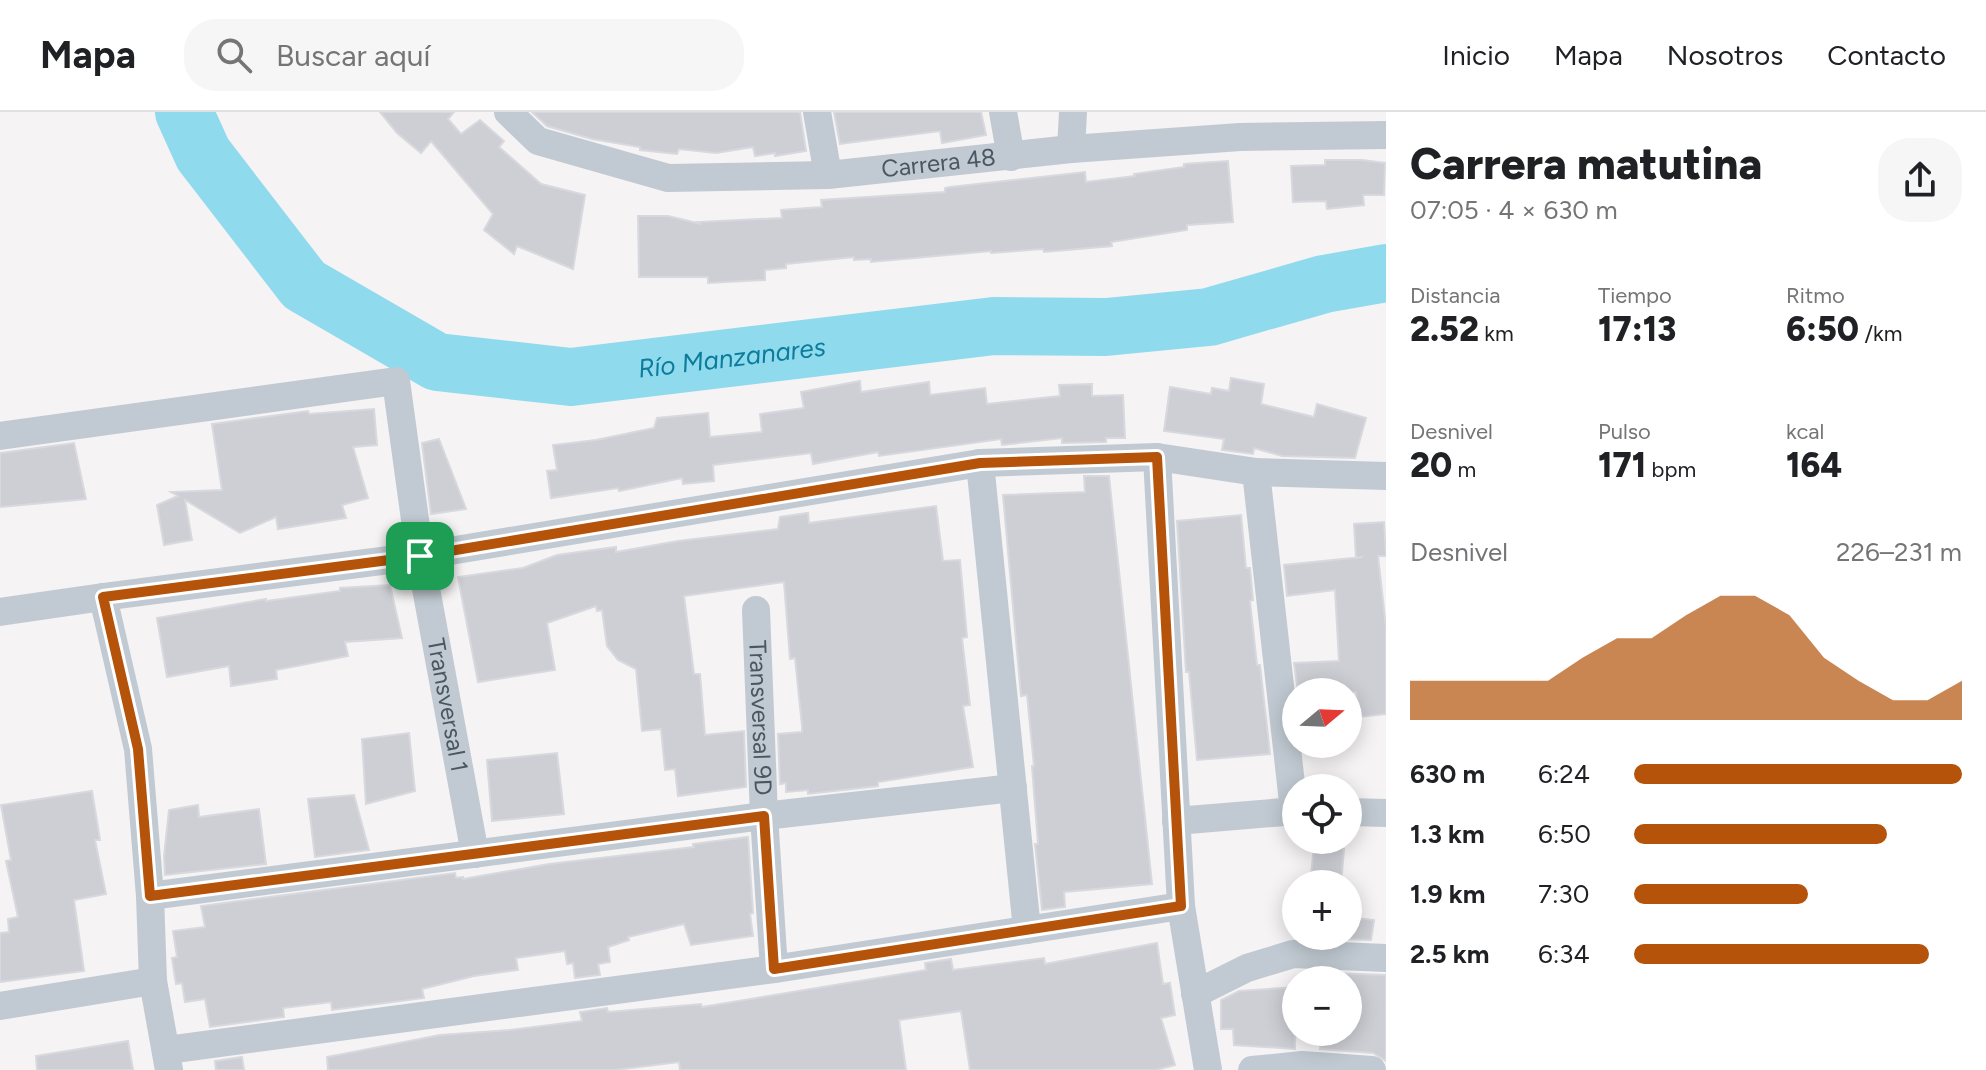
<!DOCTYPE html>
<html lang="es">
<head>
<meta charset="utf-8">
<style>
	:root { --surface:#fff; --page:#f6f6f6; --text:#202124; --muted:#757577; --line:#e0e0e0; --accent:#b45309 }
	body { margin:0; font-family:Figtree,sans-serif; background:var(--page); color:var(--text); height:100vh; display:flex; flex-direction:column; font-size:30px; white-space:nowrap }
	* { box-sizing:border-box; margin:0 }
	p { font-size:26px; color:var(--muted) }
	.icon { flex:none; width:44px; height:44px; fill:none; stroke:currentColor; stroke-width:2; stroke-linecap:round; stroke-linejoin:round }
	.map { position:relative; flex:1; overflow:hidden }
	.details { display:flex; flex-direction:column; background:var(--surface); width:600px }
	.details>* { flex:none }
	.needle { width:52px; rotate:71deg }
	.controls { position:absolute; left:1282px; top:566px; display:grid; gap:16px }
	.controls a { display:grid; place-items:center; width:80px; height:80px; border-radius:50%; background:var(--surface); box-shadow:0 4px 20px #0003; font-size:40px }
	.pin { position:absolute; display:grid; place-items:center; width:68px; height:68px; color:#fff; margin:-34px; border-radius:16px; box-shadow:0 4px 12px #0006 }
	.round { display:grid; place-items:center; flex:none; width:84px; height:84px; border-radius:32px; background:var(--page) }
	.headline { display:flex; align-items:center; justify-content:space-between; height:136px; padding:0 24px }
	h1 { font-size:44px; font-weight:800; line-height:60px }
	.metrics { display:grid; grid-template-columns:repeat(3,1fr); gap:12px; height:136px; padding:8px 24px }
	.metrics div { display:grid; align-content:center }
	.metrics b { font-size:34px; font-weight:800 }
	.metrics small { font-size:22px; font-weight:400 }
	.metrics p { font-size:22px }
	.chart { height:224px; padding:16px 24px }
	.chart p { display:flex; justify-content:space-between }
	.chart svg { width:100%; height:144px; margin-top:8px; fill:var(--accent); opacity:.7 }
	ul { padding:0 24px; list-style:none; font-size:26px }
	li { display:grid; grid-template-columns:128px 96px 1fr; align-items:center; height:60px }
	li i { height:20px; border-radius:10px; background:var(--accent) }
	header { display:flex; align-items:center; gap:48px; box-sizing:border-box; height:112px; padding:0 40px; background:var(--surface); border-bottom:2px solid var(--line) }
	header strong { font-size:38px }
	nav { display:flex; gap:44px; margin-inline-start:auto; font-size:28px }
	.search { width:560px; height:72px; background:var(--page); display:flex; align-items:center; gap:20px; box-sizing:border-box; padding:0 28px; border-radius:32px; color:var(--muted); font-size:30px }
	main { display:flex; flex:1; min-height:0 }
	.map>svg:first-child { display:block }
	.lines { fill:none; stroke-linecap:round; stroke-linejoin:round }
	.river { stroke:#90daee; stroke-width:58 }
	.building { fill:#cdcfd5; stroke:#d7d9de; stroke-width:2 }
	.minor { stroke:#c1cad2; stroke-width:28 }
	.route-casing { stroke:#fff; stroke-width:16 }
	.route { stroke:#b45309; stroke-width:10 }
	.labels { text-anchor:middle; stroke-width:6; stroke-linejoin:round; paint-order:stroke }
	.street-label { font-size:24px; fill:#4a5661; stroke:#fff }
	.water-label { font-size:26px; font-style:italic; fill:#0c7c9b; stroke:#fff }
</style>
</head>
<body>
<header>
<strong>Mapa</strong>
<div class="search"><svg class="icon" aria-label="search" viewBox="0 0 24 24"><circle cx="10" cy="10" r="6"/><path d="M15 15l6 6"/></svg>Buscar aquí</div>
<nav><a>Inicio</a><a>Mapa</a><a>Nosotros</a><a>Contacto</a></nav>
</header>
<main>
<div class="map">
<svg width="1386" height="958" viewBox="0 0 1386 958">
	<rect width="100%" height="100%" fill="#f5f3f3"/>
	<g class="lines">
		<path class="river" id="s1" d="M184,0L203,42L304,173L437,250L571,265L994,214L1106,215L1209,205L1324,172L1386,161"/>
	</g>
	<g class="building">
		<path d="M380,0H454L448,7L461,22L480,8L504,29L499,35L541,72L585,83L573,157L517,134L514,142L484,118L493,102L431,29L421,41L397,21Z"/>
		<path d="M532,0H800L806,39L775,44V41L755,44L753,35L716,41L679,37L677,42L640,38V35L592,27L547,14Z"/>
		<path d="M834,0H981L986,23L942,31L940,19L840,32Z"/>
		<path d="M1325,48H1362L1385,51L1384,83H1363L1364,93L1327,97L1326,89L1293,90L1291,54L1325,53Z"/>
		<path d="M1228,49L1233,110L1187,113V118L1111,130L1112,134L1044,140L1043,137L991,141V139L871,150V147L854,148V145L786,152V156L765,158V168L708,171V165H639L638,104H668L701,112L698,110L782,106L781,98L822,95L821,88L945,80V76L950,75L1085,60L1086,70L1135,64L1134,62L1184,55V52Z"/>
		<path d="M1231,266L1264,272L1261,292L1314,305L1317,292L1366,306L1355,346L1282,344L1254,336L1253,342L1222,338L1224,327L1164,319L1170,275L1211,282L1212,276L1229,279Z"/>
		<path d="M860,269L861,280L929,270L930,283L985,276L987,292L1060,284L1059,273L1092,272V284L1123,283L1125,326H1106V330L1062,331V326L1002,333L1001,327L879,344L878,340L813,352L811,341L713,353L714,369L683,372L682,366L619,379L618,376L551,386L547,359L557,358L553,333L596,328L654,316L657,306L708,301L710,325L762,320L760,302L804,296L801,280Z"/>
		<path d="M374,297L377,333L353,335L368,386L342,393L346,406L278,417L276,405L240,421L185,388L192,428L164,433L157,393L178,384L171,380L222,378L212,312L308,299L309,302Z"/>
		<path d="M439,327L466,397L431,402L422,331Z"/>
		<path d="M74,331L86,387L0,395V341Z"/>
		<path d="M1084,364H1109L1152,772L1064,780L1065,795L1042,798L1035,732H1038L1032,654H1034L1027,583L1021,584L1003,383L1085,380Z"/>
		<path d="M936,394L943,449L960,448L967,525L962,526L970,593L963,594L973,655L878,670V674L808,682V678L786,680V671L780,672L778,622L802,620V614L795,546L790,547L784,470L684,484L694,562H700L705,623L744,619L746,675L678,684L675,657L665,658L661,617L642,619L636,557L618,548L607,534L602,498L597,499L596,494L547,511L555,558L478,570L458,465L523,456L557,443L616,435V440L678,429L778,417L780,405L808,401L809,411Z"/>
		<path d="M1241,403L1246,456H1250L1253,488L1250,489L1257,553H1260L1270,642L1197,648L1189,560H1186L1177,409Z"/>
		<path d="M1384,410L1386,444H1378L1386,515V602L1359,605L1356,580H1298L1294,551L1339,549L1335,478L1287,484L1284,453L1363,445L1356,446L1354,412Z"/>
		<path d="M390,473L402,526L345,530L348,544L276,558L277,567L231,574L229,554L167,565L157,506L266,487V489L340,479V476Z"/>
		<path d="M409,621L415,679L366,692L362,627Z"/>
		<path d="M557,641L564,702L492,709L487,648Z"/>
		<path d="M92,679L100,728H95L106,782L74,788L84,859L0,870V821L9,820L8,807L18,805L6,749L11,748L1,693Z"/>
		<path d="M354,683L369,738L315,745L308,687Z"/>
		<path d="M198,693L199,705L259,697L266,752L165,763L164,744L169,698Z"/>
		<path d="M748,725L753,801L750,802L753,824L691,833L684,812L628,825L629,828L608,835L610,850L598,852L600,863L575,866L573,851L567,852L565,839L516,846L518,858L474,864L422,877L424,886L332,898L331,890L283,896L284,905L210,915L205,887L185,890L182,871L176,872L172,846L177,845L173,819L205,815L201,794L455,761L456,766L463,765V767L549,752L694,735L693,732Z"/>
		<path d="M1314,734L1344,737L1341,772H1310Z"/>
		<path d="M1348,805L1374,808L1371,828L1309,826L1348,824Z"/>
		<path d="M1157,831L1163,872L1170,871L1175,903L1161,906L1175,953L1156,958H970L961,899L899,908L906,958H680L679,950L615,958H328L327,945L440,923L510,918L582,909L580,900L607,896L608,900L701,892L702,895L926,858L925,851L951,847L953,858L1044,846L1045,852Z"/>
		<path d="M1305,860L1386,863V949L1373,941L1320,937L1322,920H1348V868H1304Z"/>
		<path d="M1296,875L1295,937L1234,933L1233,917H1221V888L1239,879Z"/>
		<path d="M128,929L133,958H37L36,944Z"/>
		<path d="M242,945L244,958H216L215,949Z"/>
	</g>
	<g class="lines">
		<g class="minor">
			<path id="s2" d="M508,0L538,29L668,66L828,63L1071,37L1240,25L1386,23"/>
			<path d="M817,0L828,63"/>
			<path d="M1003,0L1011,45"/>
			<path d="M1071,37L1073,0"/>
			<path id="s3" d="M0,324L396,269L420,444L475,742"/>
			<path d="M1157,345L1181,794L1208,958"/>
			<path d="M980,351L1027,818"/>
			<path d="M1256,360L1294,699"/>
			<path d="M103,485L138,637L150,784L153,869L169,958"/>
			<path id="s4" d="M756,498L764,704L774,857"/>
			<path d="M0,500L103,485L420,444L980,351L1157,345L1256,360L1386,364"/>
			<path d="M1348,700L1386,701"/>
			<path d="M1176,709L1296,699"/>
			<path d="M150,784L764,704L1013,676"/>
			<path d="M1195,882L1247,856L1293,842L1386,846"/>
			<path d="M0,894L153,869"/>
			<path d="M167,938L774,857L1181,794"/>
			<path d="M1252,958L1302,953L1372,958"/>
		</g>
	</g>
	<g class="lines">
		<g class="route-casing">
			<path id="route" d="M1157,345L1181,794L774,857L764,704L150,784L138,637L103,485L420,444L980,351Z"/>
		</g>
		<use href="#route" class="route"/>
	</g>
	<g class="labels">
		<g class="street-label">
			<text dy="8" stroke="none"><textPath href="#s2" startOffset="448">Carrera 48</textPath></text>
			<text dy="8" stroke="none"><textPath href="#s3" startOffset="728">Transversal 1</textPath></text>
			<text dy="8" stroke="none"><textPath href="#s4" startOffset="108">Transversal 9D</textPath></text>
		</g>
		<g class="water-label">
			<text dy="9" stroke="none"><textPath href="#s1" startOffset="662">Río Manzanares</textPath></text>
		</g>
	</g>
</svg>
<div class="controls">
<a><svg class="needle" viewBox="-14 -14 28 28"><path d="M0-13l5 13h-10z" fill="#e53935"/><path d="M0 13l5-13h-10z" fill="#757577"/></svg></a>
<a><svg class="icon" aria-label="locate" viewBox="0 0 24 24"><circle cx="12" cy="12" r="6"/><path d="M12 2v4M12 18v4M2 12h4M18 12h4"/></svg></a>
<a>+</a>
<a>−</a>
</div>
<div class="pin" style="left:420px;top:444px;background:#1e9e55"><svg class="icon" aria-label="arrive" viewBox="0 0 24 24"><path d="M6 21V4h12l-3 4 3 4H6"/></svg></div>
</div>
<section class="details">
<div class="headline"><div><h1>Carrera matutina</h1><p>07:05 · 4 × 630 m</p></div><a class="round"><svg class="icon" aria-label="share" viewBox="0 0 24 24"><path d="M12 15V3M7 8l5-5 5 5M5 13v7h14v-7"/></svg></a></div>
<div class="metrics">
<div><p>Distancia</p><b>2.52<small> km</small></b></div>
<div><p>Tiempo</p><b>17:13</b></div>
<div><p>Ritmo</p><b>6:50<small> /km</small></b></div>
</div>
<div class="metrics">
<div><p>Desnivel</p><b>20<small> m</small></b></div>
<div><p>Pulso</p><b>171<small> bpm</small></b></div>
<div><p>kcal</p><b>164</b></div>
</div>
<div class="chart"><p><span>Desnivel</span>226–231 m</p>
<svg viewBox="0 0 160 44" preserveAspectRatio="none"><path d="M0 44V32L10 32L20 32L30 32L40 32L50 25L60 19L70 19L80 12L90 6L100 6L110 12L120 25L130 32L140 38L150 38L160 32V44z"/></svg>
</div>
<ul>
<li><b>630 m</b>6:24<i style="width:100%"></i></li>
<li><b>1.3 km</b>6:50<i style="width:77%"></i></li>
<li><b>1.9 km</b>7:30<i style="width:53%"></i></li>
<li><b>2.5 km</b>6:34<i style="width:90%"></i></li>
</ul>
</section>
</main>
</body>
</html>
